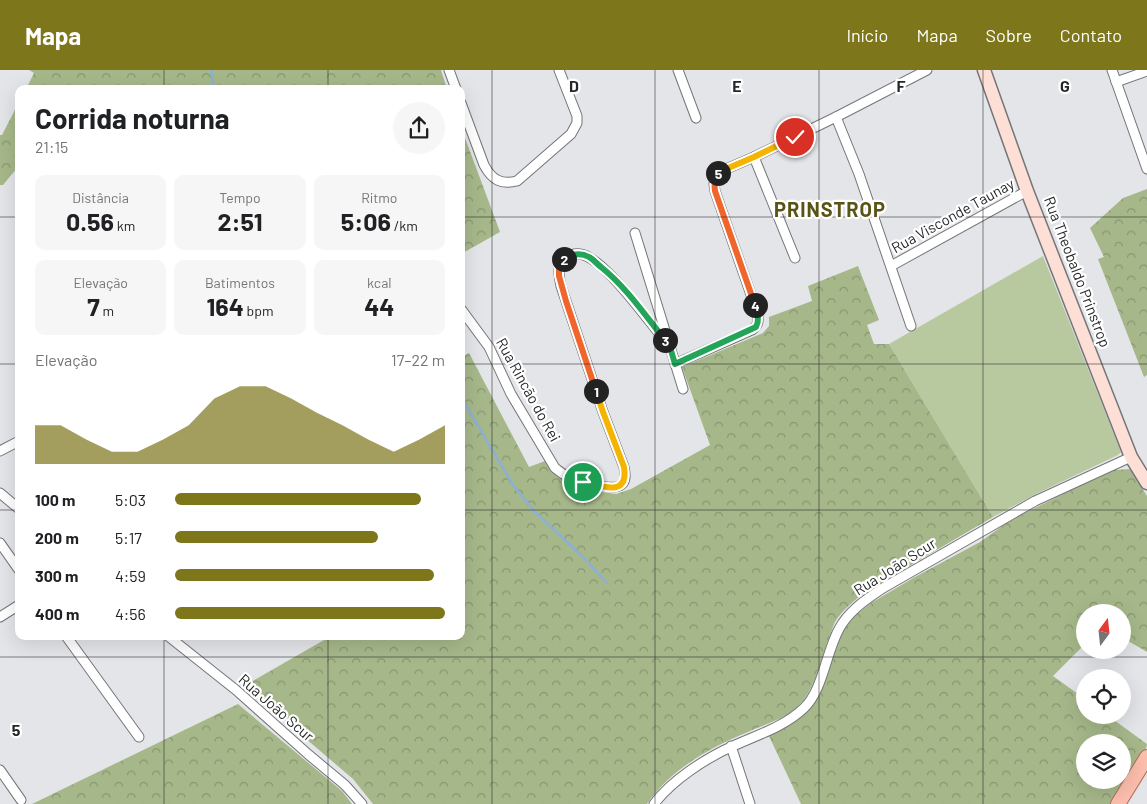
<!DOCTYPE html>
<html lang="pt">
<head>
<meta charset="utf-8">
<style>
	:root { --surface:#fff; --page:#f6f6f6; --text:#202124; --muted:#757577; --accent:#7d761a }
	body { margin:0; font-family:Barlow,sans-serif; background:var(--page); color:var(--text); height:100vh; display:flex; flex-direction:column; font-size:19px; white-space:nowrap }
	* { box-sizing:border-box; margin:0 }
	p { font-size:16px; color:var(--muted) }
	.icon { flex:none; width:28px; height:28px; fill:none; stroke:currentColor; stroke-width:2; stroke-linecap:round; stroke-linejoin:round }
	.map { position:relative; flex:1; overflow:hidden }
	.side { position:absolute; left:15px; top:15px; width:450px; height:555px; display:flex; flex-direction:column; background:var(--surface); border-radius:10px; box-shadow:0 5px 20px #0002 }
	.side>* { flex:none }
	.needle { width:32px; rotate:15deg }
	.fabs { position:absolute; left:1076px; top:534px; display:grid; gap:10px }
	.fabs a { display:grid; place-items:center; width:55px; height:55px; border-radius:50%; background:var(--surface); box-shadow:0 5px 20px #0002; font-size:25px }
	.pin { position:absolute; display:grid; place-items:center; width:42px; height:42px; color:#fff; margin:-21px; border:2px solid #fff; border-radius:50%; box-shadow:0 1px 5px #0007 }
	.km { position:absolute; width:25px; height:25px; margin:-12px; border-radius:50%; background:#222; color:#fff; font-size:14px; line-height:25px; text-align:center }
	.round { display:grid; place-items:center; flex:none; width:52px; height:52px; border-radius:26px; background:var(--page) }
	.head { display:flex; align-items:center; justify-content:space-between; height:85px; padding:0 20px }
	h1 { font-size:28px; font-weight:700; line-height:38px }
	.figures { display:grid; grid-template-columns:repeat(3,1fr); gap:8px; height:85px; padding:5px 20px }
	.figures div { display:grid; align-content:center; border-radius:10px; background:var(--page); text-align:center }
	.figures b { font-size:25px; font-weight:700 }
	.figures small { font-size:14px; font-weight:400 }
	.figures p { font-size:14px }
	.chart { height:140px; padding:10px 20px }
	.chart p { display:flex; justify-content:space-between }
	.chart svg { width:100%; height:90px; margin-top:5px; fill:var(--accent); opacity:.7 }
	ul { padding:0 20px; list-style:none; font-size:16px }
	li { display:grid; grid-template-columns:80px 60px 1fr; align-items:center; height:38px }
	li i { height:12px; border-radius:6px; background:var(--accent) }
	header { display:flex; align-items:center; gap:30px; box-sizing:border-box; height:70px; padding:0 25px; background:var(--accent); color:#fff }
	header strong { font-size:24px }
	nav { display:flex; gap:28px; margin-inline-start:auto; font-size:18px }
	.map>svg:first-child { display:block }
	.grass { fill:#b9c99f }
	.forest { fill:url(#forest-crowns); fill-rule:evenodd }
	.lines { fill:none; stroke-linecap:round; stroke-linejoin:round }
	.stream { stroke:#8cb0d4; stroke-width:2.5 }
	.street-casing { stroke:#747579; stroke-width:11 }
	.secondary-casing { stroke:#747579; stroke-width:15 }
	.primary-casing { stroke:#b06d5b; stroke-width:16 }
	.street { stroke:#fff; stroke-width:9 }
	.secondary { stroke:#fedfd6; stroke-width:12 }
	.primary { stroke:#fcbead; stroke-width:14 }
	.split-1-casing { stroke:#fff; stroke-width:10 }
	.split-2-casing { stroke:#fff; stroke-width:10 }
	.split-3-casing { stroke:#fff; stroke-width:10 }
	.split-4-casing { stroke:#fff; stroke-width:10 }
	.split-5-casing { stroke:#fff; stroke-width:10 }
	.split-6-casing { stroke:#fff; stroke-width:10 }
	.split-1 { stroke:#f5b400; stroke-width:6 }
	.split-2 { stroke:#f0652b; stroke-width:6 }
	.split-3 { stroke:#22a559; stroke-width:6 }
	.split-4 { stroke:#22a559; stroke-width:6 }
	.split-5 { stroke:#f0652b; stroke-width:6 }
	.split-6 { stroke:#f5b400; stroke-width:6 }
	.grid { fill:none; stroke:#262728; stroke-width:1; stroke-opacity:0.55 }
	.labels { text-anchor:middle; stroke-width:4.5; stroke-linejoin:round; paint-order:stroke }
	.street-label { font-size:15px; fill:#262728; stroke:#fff }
	.district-label { font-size:20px; font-weight:bold; letter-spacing:1px; fill:#585316; stroke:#fff }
	.grid-label { font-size:16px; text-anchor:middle; font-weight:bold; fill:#262728; stroke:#fff; stroke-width:4.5; stroke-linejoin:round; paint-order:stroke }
</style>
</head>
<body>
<header>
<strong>Mapa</strong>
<nav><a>Início</a><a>Mapa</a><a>Sobre</a><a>Contato</a></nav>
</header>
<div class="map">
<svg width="1147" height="734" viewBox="0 0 1147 734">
	<defs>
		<pattern id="forest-crowns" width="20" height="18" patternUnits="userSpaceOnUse" patternTransform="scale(1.25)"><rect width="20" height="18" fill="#a6b88a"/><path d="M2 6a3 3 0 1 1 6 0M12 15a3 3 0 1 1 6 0" fill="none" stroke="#879671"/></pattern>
	</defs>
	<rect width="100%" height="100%" fill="#e4e5e9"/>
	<path class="grass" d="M1043,186L1121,382L1118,385L1036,424L993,447L889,274Z"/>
	<g class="forest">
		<path d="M29,0H441L447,19H26L34,3Z"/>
		<path d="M19,32V98H17L3,115H0V65H2Z"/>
		<path d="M461,57L500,162L461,184Z"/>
		<path d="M1147,119V305L1144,307L1098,189L1104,187L1090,158L1123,128Z"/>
		<path d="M858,196L879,250L867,255L874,274H889L993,447L868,520C855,530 843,539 835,552C832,558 831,564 828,570C820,593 815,621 796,638C784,649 763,655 748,662C709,678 671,699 647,734H373L353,709L244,616L324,570L323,566H461V287L469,283L529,397L545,391L553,401L566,410L602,422L616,424L631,419L710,375L682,297L763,263L769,256V247L812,231L808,216Z"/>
		<path d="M1130,399L1147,426V582L1123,568L1122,542H1085V574L1053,606L1085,629V645H1107L1147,674C1147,684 1118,723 1111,734H801L769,666L799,648L808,640L820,621L842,562L856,545L871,533L915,507L980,472L1009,451L1083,414L1114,400ZM1085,672H1122V710H1085Z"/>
		<path d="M238,634L342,721L352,734H32Z"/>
	</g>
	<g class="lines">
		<g class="stream">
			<path d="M211,0L214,19"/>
			<path d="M461,327L513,415L534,441L584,488L607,513"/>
		</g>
		<g class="street-casing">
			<g id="street">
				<path d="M449,0L456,19"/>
				<path d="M678,0L696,48"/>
				<path d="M1112,0L1147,99"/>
				<path d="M1116,12L1147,1"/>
				<path d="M461,33L484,95C492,110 501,115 517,111L571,64L577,53V46L559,0"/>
				<path d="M836,47L859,104L911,256"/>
				<path d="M754,87L795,188"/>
				<path d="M635,163L683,319"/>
				<path d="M891,196L1027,121"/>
				<path d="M461,239L489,277L511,324L555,398C558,400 561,403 565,405C575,410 612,422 621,415C627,411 625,402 624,397L603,342L561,216C559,206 556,195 566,188C570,185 575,183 580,184C601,187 637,236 651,253C657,261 664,269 670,277"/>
				<path d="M675,294L752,260C759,255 759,250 757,242L715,121L714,114L715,107L719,102L754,87L836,47L927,0"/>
				<path d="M0,381L19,371"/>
				<path d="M0,423L19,439"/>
				<path d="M0,473L19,500"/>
				<path d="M0,547L19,535"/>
				<path d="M66,566L139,667"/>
				<path d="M168,566L236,620L309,685L345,715L362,734"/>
				<path d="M731,676L750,734"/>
				<path d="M0,700L21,730"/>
				<path d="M654,734C672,710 706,688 733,676C757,665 784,657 804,638C823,620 826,582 839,559C849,540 867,529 883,518L1035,431L1131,387"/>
			</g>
		</g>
		<g class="secondary-casing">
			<path id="secondary" d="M984,0L1027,121L1131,387L1147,413"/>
		</g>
		<g class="primary-casing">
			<path id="primary" d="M1118,734L1147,687"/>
		</g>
		<use href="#street" class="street"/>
		<use href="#secondary" class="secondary"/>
		<use href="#primary" class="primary"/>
	</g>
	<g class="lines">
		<g class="split-1-casing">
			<path id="split-1" d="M583,412C601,416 629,428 624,397L603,342L596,321"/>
		</g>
		<g class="split-2-casing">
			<path id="split-2" d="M564,189L559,197V206L566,231L596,321"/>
		</g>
		<g class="split-3-casing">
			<path id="split-3" d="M564,189C572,184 580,182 589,187C593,189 597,194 601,197C626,217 645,245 665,270"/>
		</g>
		<g class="split-4-casing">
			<path id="split-4" d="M665,270L670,277L675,294L756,257C760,249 757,243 755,235"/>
		</g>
		<g class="split-5-casing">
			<path id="split-5" d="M718,103C714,109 714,114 715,121L755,235"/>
		</g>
		<g class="split-6-casing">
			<path id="split-6" d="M718,103L719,102L754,87L795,67"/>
		</g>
		<use href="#split-1" class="split-1"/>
		<use href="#split-2" class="split-2"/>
		<use href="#split-3" class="split-3"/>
		<use href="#split-4" class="split-4"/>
		<use href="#split-5" class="split-5"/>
		<use href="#split-6" class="split-6"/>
	</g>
	<path class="grid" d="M164,0V19M328,0V19M492,0V734M655,0V734M819,0V734M983,0V734M0,147H19M461,147H1147M0,294H19M461,294H1147M0,440H19M461,440H1147M164,566V734M328,566V734M0,587H1147"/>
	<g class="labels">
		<g class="street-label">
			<text transform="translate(953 146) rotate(-29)" y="5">Rua Visconde Taunay</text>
			<text transform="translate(1077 202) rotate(69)" y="5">Rua Theobaldo Prinstrop</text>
			<text transform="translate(528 320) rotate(61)" y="5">Rua Rincão do Rei</text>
			<text transform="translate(895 497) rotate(-32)" y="5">Rua João Scur</text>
			<text transform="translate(276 638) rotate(41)" y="5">Rua João Scur</text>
		</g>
		<g class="district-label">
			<text x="830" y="147">PRINSTROP</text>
		</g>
	</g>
	<g class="grid-label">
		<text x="574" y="22">D</text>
		<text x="737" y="22">E</text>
		<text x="901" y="22">F</text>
		<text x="1065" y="22">G</text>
		<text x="16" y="666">5</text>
	</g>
</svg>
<div class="fabs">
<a><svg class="needle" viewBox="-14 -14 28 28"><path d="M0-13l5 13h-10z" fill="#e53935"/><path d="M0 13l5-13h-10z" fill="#757577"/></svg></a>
<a><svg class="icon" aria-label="locate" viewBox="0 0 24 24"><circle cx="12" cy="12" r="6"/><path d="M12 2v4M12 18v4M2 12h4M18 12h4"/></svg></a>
<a><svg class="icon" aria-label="layers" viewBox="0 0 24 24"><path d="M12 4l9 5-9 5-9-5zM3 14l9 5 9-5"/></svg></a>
</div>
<div class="pin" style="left:583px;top:412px;background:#1e9e55"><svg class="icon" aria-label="arrive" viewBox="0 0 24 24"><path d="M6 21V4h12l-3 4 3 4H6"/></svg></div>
<div class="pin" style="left:795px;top:67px;background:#d93025"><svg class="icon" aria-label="check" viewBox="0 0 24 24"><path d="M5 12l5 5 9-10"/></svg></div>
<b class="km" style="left:596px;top:321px">1</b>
<b class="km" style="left:564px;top:189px">2</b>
<b class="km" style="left:665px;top:270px">3</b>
<b class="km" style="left:755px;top:235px">4</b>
<b class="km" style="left:718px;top:103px">5</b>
<section class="side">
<div class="head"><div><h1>Corrida noturna</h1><p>21:15</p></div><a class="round"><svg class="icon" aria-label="share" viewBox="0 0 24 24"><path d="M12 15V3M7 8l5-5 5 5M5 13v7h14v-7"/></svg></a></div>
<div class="figures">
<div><p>Distância</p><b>0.56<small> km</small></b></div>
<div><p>Tempo</p><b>2:51</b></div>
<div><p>Ritmo</p><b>5:06<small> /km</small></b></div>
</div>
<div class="figures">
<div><p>Elevação</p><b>7<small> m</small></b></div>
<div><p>Batimentos</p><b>164<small> bpm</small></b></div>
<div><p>kcal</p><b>44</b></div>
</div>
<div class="chart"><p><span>Elevação</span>17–22 m</p>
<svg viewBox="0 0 160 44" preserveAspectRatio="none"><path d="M0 44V25L10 25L20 32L30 38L40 38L50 32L60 25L70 12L80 6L90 6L100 12L110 19L120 25L130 32L140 38L150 32L160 25V44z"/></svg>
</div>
<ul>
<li><b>100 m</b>5:03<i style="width:91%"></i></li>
<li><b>200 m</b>5:17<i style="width:75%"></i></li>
<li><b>300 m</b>4:59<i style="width:96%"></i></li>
<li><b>400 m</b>4:56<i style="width:100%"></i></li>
</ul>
</section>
</div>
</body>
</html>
